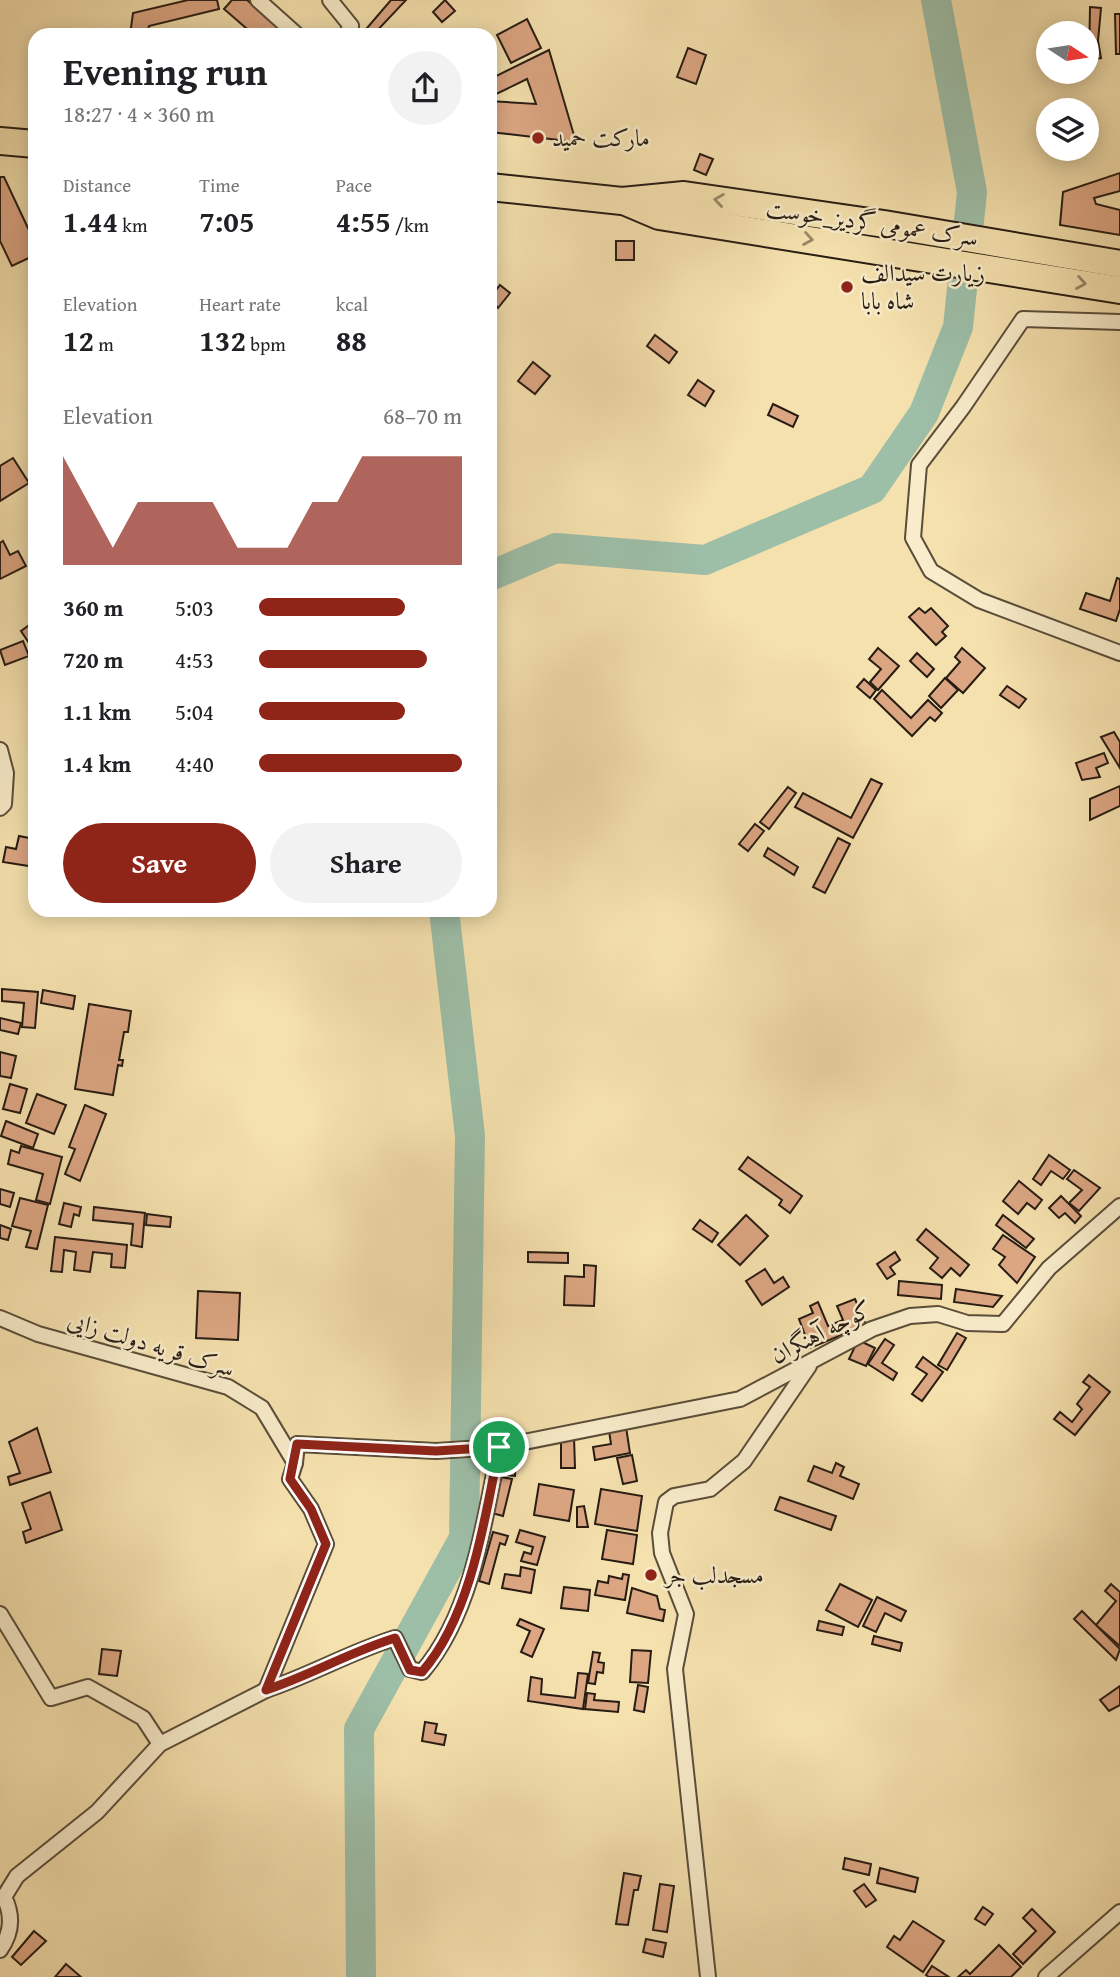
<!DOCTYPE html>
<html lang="en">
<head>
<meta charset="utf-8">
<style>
	:root { --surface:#fff; --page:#f2f2f2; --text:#202124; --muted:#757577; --accent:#8f2418 }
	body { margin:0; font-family:"Gentium Book Plus",Amiri,serif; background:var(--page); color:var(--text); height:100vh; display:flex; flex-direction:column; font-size:26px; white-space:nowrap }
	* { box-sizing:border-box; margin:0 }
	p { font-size:23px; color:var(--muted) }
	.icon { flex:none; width:38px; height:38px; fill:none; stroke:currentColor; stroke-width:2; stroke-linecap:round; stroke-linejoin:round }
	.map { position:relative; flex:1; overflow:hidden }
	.details { position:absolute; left:28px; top:28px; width:469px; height:889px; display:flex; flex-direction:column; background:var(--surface); border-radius:21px; box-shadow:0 4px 18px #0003 }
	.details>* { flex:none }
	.needle { width:46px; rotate:102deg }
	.controls { position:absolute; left:1036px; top:21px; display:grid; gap:14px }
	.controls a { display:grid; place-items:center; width:63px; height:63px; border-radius:50%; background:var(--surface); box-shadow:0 4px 18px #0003; font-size:35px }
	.pin { position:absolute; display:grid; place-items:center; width:60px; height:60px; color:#fff; margin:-30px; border:4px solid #fff; border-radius:50%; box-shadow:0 2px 7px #0007 }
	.round { display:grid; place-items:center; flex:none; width:74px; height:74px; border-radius:37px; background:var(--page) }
	.head { display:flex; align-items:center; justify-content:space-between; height:119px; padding:0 35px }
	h1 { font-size:38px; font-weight:700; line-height:52px }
	.metrics { display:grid; grid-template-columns:repeat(3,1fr); gap:10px; height:119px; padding:7px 35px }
	.metrics div { display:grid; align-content:center }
	.metrics b { font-size:30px; font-weight:700 }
	.metrics small { font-size:19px; font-weight:400 }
	.metrics p { font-size:19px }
	.chart { height:196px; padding:14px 35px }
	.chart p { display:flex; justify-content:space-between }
	.chart svg { width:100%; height:126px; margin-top:7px; fill:var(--accent); opacity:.7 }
	.action { display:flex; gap:14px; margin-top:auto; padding:14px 35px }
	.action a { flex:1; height:80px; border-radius:42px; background:var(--accent); color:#fff; font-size:28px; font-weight:700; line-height:80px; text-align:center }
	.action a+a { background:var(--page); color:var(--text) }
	ul { padding:0 35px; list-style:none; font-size:23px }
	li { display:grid; grid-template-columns:112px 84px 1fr; align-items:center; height:52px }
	li i { height:18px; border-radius:9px; background:var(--accent) }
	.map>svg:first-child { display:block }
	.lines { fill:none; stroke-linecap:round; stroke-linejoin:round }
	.river { stroke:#9dbea7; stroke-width:30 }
	.building { fill:#dca683; stroke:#271c13; stroke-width:2 }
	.street-casing { stroke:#5a4d3a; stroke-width:18 }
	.highway-casing { stroke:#271c13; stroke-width:30 }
	.street { stroke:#f8ecca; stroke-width:14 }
	.highway { stroke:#f5e1ae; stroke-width:26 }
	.oneway { stroke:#988868 }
	.route-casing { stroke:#fff; stroke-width:14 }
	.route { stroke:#8f2418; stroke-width:9 }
	.poi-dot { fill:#8f2418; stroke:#f8ecca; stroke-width:2.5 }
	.labels { text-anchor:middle; stroke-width:5; stroke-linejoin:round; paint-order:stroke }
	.poi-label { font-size:24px; fill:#271c13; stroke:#f8ecca; text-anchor:start }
	.street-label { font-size:24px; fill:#271c13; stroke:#f8ecca }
</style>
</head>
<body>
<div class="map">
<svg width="1120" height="1977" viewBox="0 0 1120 1977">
	<rect width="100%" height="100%" fill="#f5e1ae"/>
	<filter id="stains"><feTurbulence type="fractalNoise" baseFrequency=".00286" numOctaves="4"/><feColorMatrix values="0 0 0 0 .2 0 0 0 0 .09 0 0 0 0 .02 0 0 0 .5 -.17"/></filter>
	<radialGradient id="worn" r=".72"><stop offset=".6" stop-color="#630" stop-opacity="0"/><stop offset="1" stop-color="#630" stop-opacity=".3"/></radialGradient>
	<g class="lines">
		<g class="river">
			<path d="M490,576L556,548L705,560L872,489L924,413L958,327L972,192L936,0"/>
			<path d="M361,1977L359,1729L464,1538L470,1136L444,910"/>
		</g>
	</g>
	<g class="building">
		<path d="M188,0H217L219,9L149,26L147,35H130L133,13Z"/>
		<path d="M232,0H247L287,35H254L224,9Z"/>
		<path d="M391,0H406L373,35H361Z"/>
		<path d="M445,0L455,11L442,22L433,12Z"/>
		<path d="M1090,7L1101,8L1098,41L1101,58L1089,61Z"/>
		<path d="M1115,14H1120V54H1116Z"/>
		<path d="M527,19L541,48L511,63L497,35Z"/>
		<path d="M688,48L706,55L696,84L677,77Z"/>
		<path d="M549,50L576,142L490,132V101L536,104L527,79L490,97V79Z"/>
		<path d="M700,154L713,159L706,175L694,170Z"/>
		<path d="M1120,173V191L1094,198L1096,204L1120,210V235L1060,225L1063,192Z"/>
		<path d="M0,177H4L35,243V255L12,266L0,241Z"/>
		<rect x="616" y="241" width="18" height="19"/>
		<path d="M500,285L510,293L498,308L490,298Z"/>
		<path d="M655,335L677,352L669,363L647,346Z"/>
		<path d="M533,362L550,376L535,394L518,381Z"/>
		<path d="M698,380L714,391L705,406L688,395Z"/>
		<path d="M773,404L798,416L793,427L768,415Z"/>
		<path d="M13,458L29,483L0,501V466Z"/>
		<path d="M3,541L10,555L18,551L26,566L0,579V543Z"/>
		<path d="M1117,578L1120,579V609L1116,621L1080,609L1086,593L1110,601Z"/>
		<path d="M919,608L925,613L931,608L948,626L942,632L946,636L936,645L909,617Z"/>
		<path d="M35,621V652L21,631Z"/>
		<path d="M23,641L29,656L5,665L0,650Z"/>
		<path d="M878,648L899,666L878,690L870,682L881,669L869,659Z"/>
		<path d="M962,648L985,668L963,693L946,678L960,662L955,657Z"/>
		<path d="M917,653L934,669L927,677L910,661Z"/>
		<path d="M945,678L958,690L941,708L929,696Z"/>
		<path d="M864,679L876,690L870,698L857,687Z"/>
		<path d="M1007,686L1026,699L1019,708L1000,695Z"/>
		<path d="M882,690L911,718L928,700L942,713L935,721L930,717L912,736L874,699Z"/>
		<path d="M1114,732L1120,742V768L1101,737Z"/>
		<path d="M1104,753L1108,763L1096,768L1100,777L1082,780L1076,763Z"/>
		<path d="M871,779L882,784L853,838L795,807L803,793L851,818Z"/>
		<path d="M1120,786V806L1090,820V799Z"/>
		<path d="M788,787L796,793L769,829L760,822Z"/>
		<path d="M755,824L764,831L748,851L739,844Z"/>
		<path d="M35,832V867L3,862L6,847L16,849L19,836L34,839Z"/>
		<path d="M838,838L850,844L825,893L813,887Z"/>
		<path d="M768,848L798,867L794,875L764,856Z"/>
		<path d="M2,989L38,992L35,1028L22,1027L24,1003L2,1001Z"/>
		<path d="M43,990L75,996L73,1009L41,1003Z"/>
		<path d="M89,1004L131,1011L128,1032H124L119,1060H123L122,1066L118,1065L113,1095L75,1089Z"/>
		<path d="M0,1018L21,1023L18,1034L0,1030Z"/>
		<path d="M0,1052L16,1056L11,1078L0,1076Z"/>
		<path d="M10,1084L27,1089L20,1113L3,1109Z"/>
		<path d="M37,1094L66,1105L54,1134L26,1123Z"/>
		<path d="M85,1105L106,1114L80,1181L65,1174L75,1149L69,1147Z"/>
		<path d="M6,1121L38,1134L33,1148L1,1136Z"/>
		<path d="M21,1146L62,1157L50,1204L36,1200L43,1174L8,1164L11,1150L19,1153Z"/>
		<path d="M1049,1155L1070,1170L1063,1179L1051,1171L1041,1185L1033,1179Z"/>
		<path d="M748,1157L802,1196L790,1213L779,1205L782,1200L739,1169Z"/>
		<path d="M1074,1170L1100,1188L1079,1211L1069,1203L1082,1190L1067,1179Z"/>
		<path d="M1019,1181L1042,1200L1035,1209L1027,1203L1018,1214L1003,1201Z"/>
		<path d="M0,1189L14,1193L10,1207L0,1204Z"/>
		<path d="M1061,1196L1081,1216L1075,1223L1065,1213L1059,1218L1049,1208Z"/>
		<path d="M20,1198L48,1205L37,1249L26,1247L31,1231L12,1226Z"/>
		<path d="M64,1203L81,1207L79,1216L74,1214L71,1227L59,1224Z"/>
		<path d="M94,1207L145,1213L142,1247L131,1245L133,1224L93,1220Z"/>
		<path d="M147,1214L171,1217L170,1227L146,1225Z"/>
		<path d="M746,1215L768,1236L740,1265L718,1245Z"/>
		<path d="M1003,1215L1034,1239L1026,1248L996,1225Z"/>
		<path d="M700,1220L718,1233L712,1242L693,1229Z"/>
		<path d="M0,1225L11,1229L8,1240L0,1238Z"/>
		<path d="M926,1229L969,1265L960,1276L951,1268L942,1278L930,1268L938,1258L917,1240Z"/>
		<path d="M1003,1235L1035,1257L1017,1283L999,1265L1005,1257L993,1249Z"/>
		<path d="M55,1237L127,1245L125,1268L111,1267L112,1254L93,1252L90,1272L74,1270L76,1252L64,1250L62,1272L51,1271Z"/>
		<path d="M528,1252L568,1253V1263L528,1262Z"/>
		<path d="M895,1252L900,1260L890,1267L895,1274L887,1279L877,1264Z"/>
		<path d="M584,1265L596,1266L594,1306L564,1305L565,1276L584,1277Z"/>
		<path d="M765,1269L774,1283L783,1277L789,1287L762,1305L746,1281Z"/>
		<path d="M899,1281L942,1285L941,1299L898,1295Z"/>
		<path d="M956,1289L1002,1296L993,1307L954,1302Z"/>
		<path d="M198,1291L240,1293L238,1340L196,1338Z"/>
		<path d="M855,1299L866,1325L810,1348L799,1319L813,1313L810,1306L818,1302L828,1326L843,1320L837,1306Z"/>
		<path d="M957,1333L966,1338L947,1370L938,1365Z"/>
		<path d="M885,1339L894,1345L882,1363L897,1373L893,1380L868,1364Z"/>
		<path d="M858,1340L875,1348L866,1366L849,1359Z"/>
		<path d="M923,1357L943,1372L922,1401L912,1394L927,1374L916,1367Z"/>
		<path d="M1089,1375L1110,1392L1075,1435L1054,1419L1060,1412L1072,1422L1082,1409L1077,1404L1090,1387L1083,1382Z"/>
		<path d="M626,1427L630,1453L595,1460L593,1447L611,1444L609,1431Z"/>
		<path d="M37,1428L51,1472L10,1485L8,1477L20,1473L9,1442Z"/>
		<path d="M561,1437H574L575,1468H561Z"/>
		<path d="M632,1455L637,1481L623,1484L617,1458Z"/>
		<path d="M508,1461H516L515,1476L507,1475Z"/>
		<path d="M836,1463L844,1467L840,1476L859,1484L853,1499L808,1481L814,1466L832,1473Z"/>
		<path d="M501,1477L512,1479L503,1516L492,1513Z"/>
		<path d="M539,1484L574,1490L569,1521L534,1515Z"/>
		<path d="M601,1489L642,1496L637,1531L595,1524Z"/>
		<path d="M50,1492L62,1530L26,1543L23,1532L31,1529L22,1503Z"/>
		<path d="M780,1497L836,1516L831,1530L775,1510Z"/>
		<path d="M584,1506L588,1527H577V1507Z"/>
		<path d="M520,1530L545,1537L537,1565L521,1561L524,1552L531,1554L533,1547L516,1542Z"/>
		<path d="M607,1530L637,1535L633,1564L602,1559Z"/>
		<path d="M493,1532L508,1536L505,1545L500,1543L489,1584L479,1581Z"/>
		<path d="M521,1567L535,1570L531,1593L502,1588L505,1574L520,1576Z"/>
		<path d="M623,1574L629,1575L625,1600L595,1595L598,1581L608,1583L609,1576L622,1579Z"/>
		<path d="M840,1584L872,1600L858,1627L826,1610Z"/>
		<path d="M1111,1584L1120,1592V1646L1096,1625L1116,1601L1105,1591Z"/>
		<path d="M564,1587L590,1590L588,1611L561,1608Z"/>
		<path d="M632,1588L657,1596L660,1609L665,1610L663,1621L627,1613Z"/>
		<path d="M877,1597L906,1611L901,1621L885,1613L876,1632L863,1626Z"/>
		<path d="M1082,1611L1120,1649L1116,1660L1074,1619Z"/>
		<path d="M520,1619L544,1629L532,1657L521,1652L530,1631L517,1625Z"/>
		<path d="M819,1621L844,1627L842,1635L817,1630Z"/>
		<path d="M874,1636L902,1643L900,1651L872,1644Z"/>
		<path d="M102,1649L121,1651L117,1676L99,1674Z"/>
		<path d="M632,1650L651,1651L648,1683L630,1682Z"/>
		<path d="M593,1652L600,1653L598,1662L604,1663L603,1673L597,1672L595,1684L588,1683Z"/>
		<path d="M578,1673L588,1674L583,1709L528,1701L531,1677L542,1679L541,1694L575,1698Z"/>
		<path d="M638,1685L648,1687L644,1712L634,1710Z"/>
		<path d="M1120,1686V1705L1109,1711L1100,1700Z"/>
		<path d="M587,1693L595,1694L594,1700L619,1702L618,1712L585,1709Z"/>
		<path d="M425,1722L437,1724L435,1733L446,1735L444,1745L422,1741Z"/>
		<path d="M845,1858L871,1864L869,1875L843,1869Z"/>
		<path d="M880,1868L918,1878L915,1892L877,1883Z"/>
		<path d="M624,1873L641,1876L638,1890H634L628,1925L616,1924Z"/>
		<path d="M660,1884L674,1886L667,1932L653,1930Z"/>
		<path d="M864,1884L876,1900L866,1907L854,1891Z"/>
		<path d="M983,1907L993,1914L985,1925L975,1919Z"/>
		<path d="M1032,1909L1055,1932L1023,1964L1013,1954L1036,1931L1023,1918Z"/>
		<path d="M913,1921L944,1941L923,1972L887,1947L894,1936L900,1940Z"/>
		<path d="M34,1931L46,1941L21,1965L12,1957Z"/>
		<path d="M646,1939L666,1943L663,1957L643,1952Z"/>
		<path d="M999,1945L1021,1967L1011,1977H958L966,1970L970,1974Z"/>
		<path d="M66,1964L81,1977H55Z"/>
		<path d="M932,1966L949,1977H929L926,1975Z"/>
	</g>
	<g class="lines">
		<g class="street-casing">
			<g id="street">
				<path d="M258,0L297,35"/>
				<path d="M330,0L351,26L346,35"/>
				<path d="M1120,322L1023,319L963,407L919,465L913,538L931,571L979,600L1120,653"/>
				<path d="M0,750L6,773L4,804L0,808"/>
				<path d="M0,1318L38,1334L228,1387L262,1408L295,1463L290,1479L311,1509L326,1544L266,1690C311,1675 350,1652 395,1638L410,1669L422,1672C472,1614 485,1520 499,1447"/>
				<path d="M295,1463L297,1444L436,1451L499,1447L740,1399L872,1329L910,1316L938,1314L967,1323L1003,1324L1049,1268L1120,1206"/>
				<path d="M0,1614L51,1698L88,1687L143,1718L160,1744"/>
				<path d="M0,1897H4L17,1876L97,1812L160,1744L266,1690"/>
				<path d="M0,1950C12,1933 13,1915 4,1897"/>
				<path d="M708,1977L675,1669L686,1614L662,1553L660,1533L666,1502L674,1496L710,1489L744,1461L809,1366"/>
				<path d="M1046,1977L1120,1912"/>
			</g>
		</g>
		<g class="highway-casing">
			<g id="highway">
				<path d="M0,141L35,144"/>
				<path d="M490,187L622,201L684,195L884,224L1120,264"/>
				<path d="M626,202L659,216L1120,290"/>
			</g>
		</g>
		<use href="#street" class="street"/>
		<use href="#highway" class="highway"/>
	</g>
	<defs><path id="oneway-chevron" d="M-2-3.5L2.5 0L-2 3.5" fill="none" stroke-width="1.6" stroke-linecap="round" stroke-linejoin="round" transform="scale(1.75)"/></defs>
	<g class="oneway">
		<use href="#oneway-chevron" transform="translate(719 200) rotate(-172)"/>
		<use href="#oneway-chevron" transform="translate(808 239) rotate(9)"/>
		<use href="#oneway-chevron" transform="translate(1081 283) rotate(10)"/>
	</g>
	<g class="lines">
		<g class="route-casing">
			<path id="route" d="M297,1444L436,1451L499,1447C485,1519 471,1616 422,1672L410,1670L395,1638C350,1652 311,1675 266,1690L326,1544L311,1509L290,1479Z"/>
		</g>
		<use href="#route" class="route"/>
	</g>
	<g class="poi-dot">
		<circle cx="538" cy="138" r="7"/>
		<circle cx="847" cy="287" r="7"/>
		<circle cx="651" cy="1575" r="7"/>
	</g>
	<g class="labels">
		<g class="poi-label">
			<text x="552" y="146">مارکت حمید</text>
			<text x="861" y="281">زیارت سیدالف<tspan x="861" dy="28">شاه بابا</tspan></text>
			<text x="665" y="1583">مسجدلب جر</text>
		</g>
		<g class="street-label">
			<text transform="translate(872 223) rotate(8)" y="8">سرک عمومی گردیز_خوست</text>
			<text transform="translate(821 1332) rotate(-27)" y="8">کوچه آهنگران</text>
			<text transform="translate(151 1344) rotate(17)" y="8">سرک قریه دولت زایی</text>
		</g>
	</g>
	<rect width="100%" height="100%" filter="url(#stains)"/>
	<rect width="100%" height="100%" fill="url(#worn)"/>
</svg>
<div class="controls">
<a><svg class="needle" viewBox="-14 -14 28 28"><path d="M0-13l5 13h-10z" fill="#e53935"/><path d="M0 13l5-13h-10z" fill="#757577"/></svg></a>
<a><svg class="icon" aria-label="layers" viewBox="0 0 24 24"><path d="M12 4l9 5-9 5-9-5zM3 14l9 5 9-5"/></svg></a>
</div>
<div class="pin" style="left:499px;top:1447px;background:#1e9e55"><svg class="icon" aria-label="arrive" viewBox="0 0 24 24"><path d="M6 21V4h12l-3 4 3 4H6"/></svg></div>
<section class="details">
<div class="head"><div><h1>Evening run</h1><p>18:27 · 4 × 360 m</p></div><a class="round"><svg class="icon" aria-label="share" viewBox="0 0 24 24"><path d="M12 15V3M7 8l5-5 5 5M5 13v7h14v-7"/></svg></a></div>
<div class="metrics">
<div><p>Distance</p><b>1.44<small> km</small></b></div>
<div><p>Time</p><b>7:05</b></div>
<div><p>Pace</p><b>4:55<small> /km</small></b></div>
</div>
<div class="metrics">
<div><p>Elevation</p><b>12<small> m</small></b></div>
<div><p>Heart rate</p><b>132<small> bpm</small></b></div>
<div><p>kcal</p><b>88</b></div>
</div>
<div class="chart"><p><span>Elevation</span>68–70 m</p>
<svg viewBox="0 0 160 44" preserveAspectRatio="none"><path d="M0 44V6L10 22L20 38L30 22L40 22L50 22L60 22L70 38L80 38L90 38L100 22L110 22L120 6L130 6L140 6L150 6L160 6V44z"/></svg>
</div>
<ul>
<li><b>360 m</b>5:03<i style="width:72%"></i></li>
<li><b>720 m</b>4:53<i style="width:83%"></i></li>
<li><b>1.1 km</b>5:04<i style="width:72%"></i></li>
<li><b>1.4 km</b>4:40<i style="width:100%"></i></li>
</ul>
<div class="action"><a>Save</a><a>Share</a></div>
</section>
</div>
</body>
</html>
